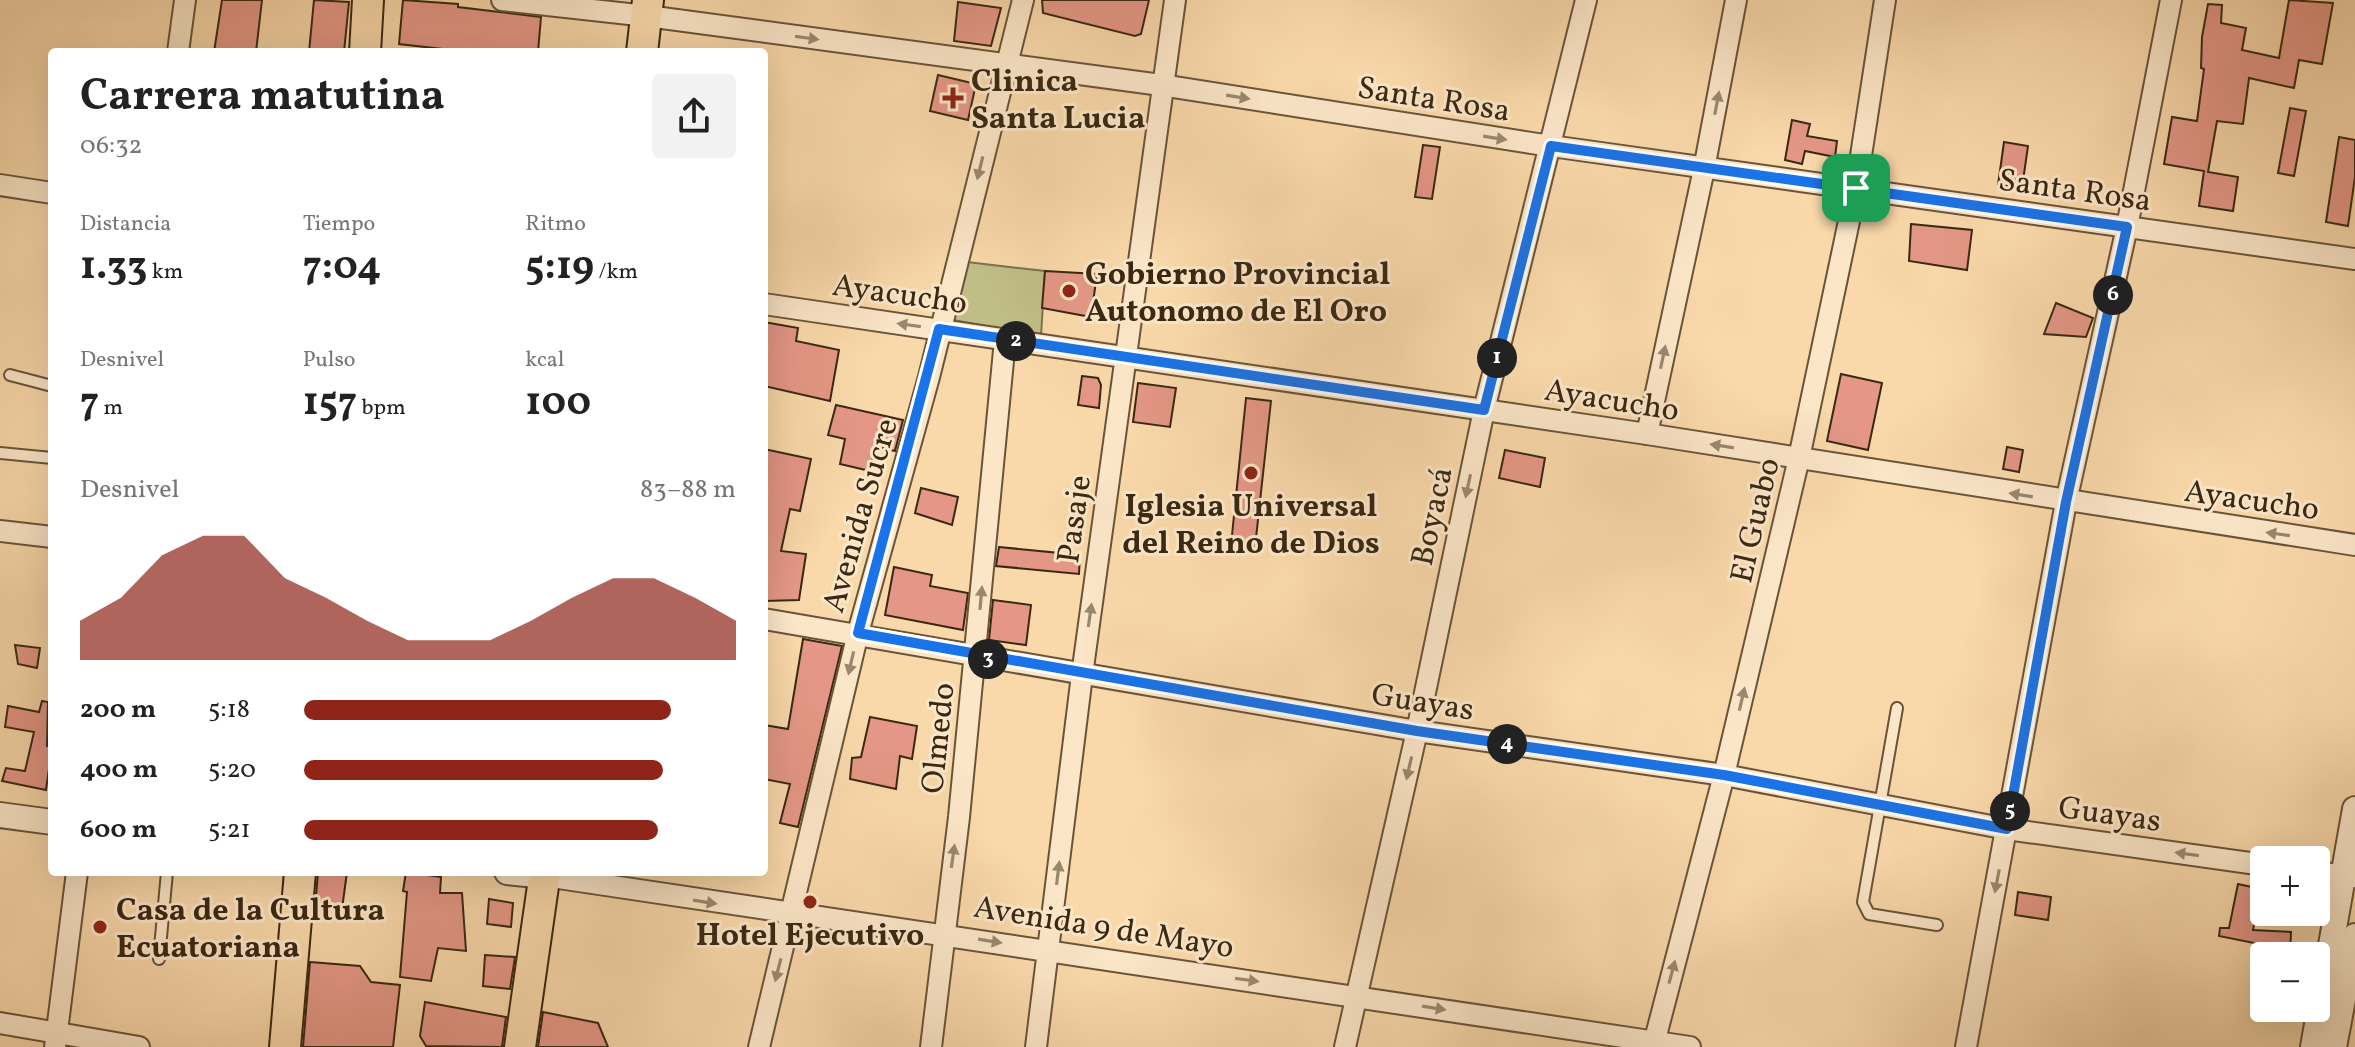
<!DOCTYPE html>
<html lang="es">
<head>
<meta charset="utf-8">
<style>
	:root { --surface:#fff; --page:#f2f2f2; --text:#222; --muted:#767676; --accent:#8f2418 }
	body { margin:0; font-family:Vollkorn,serif; background:var(--page); color:var(--text); height:100vh; display:flex; flex-direction:column; font-size:30px; white-space:nowrap }
	* { box-sizing:border-box; margin:0 }
	p { font-size:26px; color:var(--muted) }
	.icon { flex:none; width:44px; height:44px; fill:none; stroke:currentColor; stroke-width:2; stroke-linecap:round; stroke-linejoin:round }
	.map { position:relative; flex:1; overflow:hidden }
	.sheet { position:absolute; left:48px; top:48px; width:720px; height:828px; display:flex; flex-direction:column; background:var(--surface); border-radius:8px; box-shadow:0 8px 32px #0002 }
	.sheet>* { flex:none }
	.tools { position:absolute; left:2250px; top:846px; display:grid; gap:16px }
	.tools a { display:grid; place-items:center; width:80px; height:80px; border-radius:8px; background:var(--surface); box-shadow:0 8px 32px #0002; font-size:40px }
	.pin { position:absolute; display:grid; place-items:center; width:68px; height:68px; color:#fff; margin:-34px; border-radius:16px; box-shadow:0 4px 12px #0006 }
	.km { position:absolute; width:40px; height:40px; margin:-20px; border-radius:50%; background:#222; color:#fff; font-size:22px; line-height:40px; text-align:center }
	.round { display:grid; place-items:center; flex:none; width:84px; height:84px; border-radius:8px; background:var(--page) }
	.headline { display:flex; align-items:center; justify-content:space-between; height:136px; padding:0 32px }
	h1 { font-size:44px; font-weight:700; line-height:60px }
	.stats { display:grid; grid-template-columns:repeat(3,1fr); gap:12px; height:136px; padding:8px 32px }
	.stats div { display:grid; align-content:center }
	.stats b { font-size:40px; font-weight:700 }
	.stats small { font-size:22px; font-weight:400 }
	.stats p { font-size:22px }
	.chart { height:224px; padding:16px 32px }
	.chart p { display:flex; justify-content:space-between }
	.chart svg { width:100%; height:144px; margin-top:8px; fill:var(--accent); opacity:.7 }
	ul { padding:0 32px; list-style:none; font-size:26px }
	li { display:grid; grid-template-columns:128px 96px 1fr; align-items:center; height:60px }
	li i { height:20px; border-radius:10px; background:var(--accent) }
	.map>svg:first-child { display:block }
	.green { fill:#c0be87; stroke:#7d734d; stroke-width:2 }
	.building { fill:#e49786; stroke:#3a2813; stroke-width:2 }
	.lines { fill:none; stroke-linecap:round; stroke-linejoin:round }
	.service-casing { stroke:#6a5439; stroke-width:14 }
	.minor-casing { stroke:#6a5439; stroke-width:24 }
	.tertiary-casing { stroke:#6a5439; stroke-width:28 }
	.primary-casing { stroke:#3a2813; stroke-width:34 }
	.service { stroke:#fbe6c8; stroke-width:10 }
	.minor { stroke:#fbe6c8; stroke-width:20 }
	.tertiary { stroke:#fbe6c8; stroke-width:24 }
	.primary { stroke:#f9d8aa; stroke-width:30 }
	.oneway { fill:#9a876e }
	.route-casing { stroke:#fff; stroke-width:16 }
	.route { stroke:#1a73e8; stroke-width:10 }
	.poi-dot { fill:#8f2418; stroke:#fbe6c8; stroke-width:3 }
	.labels { text-anchor:middle; stroke-width:6; stroke-linejoin:round; paint-order:stroke }
	.poi-label { font-size:32px; font-weight:bold; fill:#3a2813; stroke:#fbe6c8; text-anchor:start }
	.street-label { font-size:32px; fill:#3a2813; stroke:#fbe6c8 }
</style>
</head>
<body>
<div class="map">
<svg width="2355" height="1047" viewBox="0 0 2355 1047">
	<rect width="100%" height="100%" fill="#f9d8aa"/>
	<filter id="stains"><feTurbulence type="fractalNoise" baseFrequency=".0025" numOctaves="4"/><feColorMatrix values="0 0 0 0 .2 0 0 0 0 .09 0 0 0 0 .02 0 0 0 .5 -.17"/></filter>
	<radialGradient id="worn" r=".72"><stop offset=".6" stop-color="#630" stop-opacity="0"/><stop offset="1" stop-color="#630" stop-opacity=".3"/></radialGradient>
	<path class="green" d="M967,262L1045,271L1041,336L953,320Z"/>
	<g class="building">
		<path d="M222,0H262L256,52H214Z"/>
		<path d="M314,0L349,2L344,52H309Z"/>
		<path d="M403,0L458,4V7L541,17L538,52H469L399,44Z"/>
		<path d="M1042,0H1149L1141,34L1135,36L1043,13Z"/>
		<path d="M2289,0L2333,3L2322,64L2299,60L2294,88L2249,78L2243,124L2217,121L2208,172L2238,177L2233,211L2199,206L2204,171L2164,164L2172,117L2197,121L2204,69L2201,68L2202,37L2208,4L2222,5L2221,23L2246,28L2242,50L2279,58Z"/>
		<path d="M958,2L1001,8L991,46L954,41Z"/>
		<path d="M938,75L976,84L968,120L930,111Z"/>
		<path d="M2290,108L2306,111L2294,176L2278,173Z"/>
		<path d="M1792,120L1810,124L1807,136L1837,141L1835,157L1805,151L1802,164L1785,160Z"/>
		<path d="M2339,137L2355,140V177L2348,226L2326,222Z"/>
		<path d="M2004,142L2028,146L2022,188L1998,185Z"/>
		<path d="M1423,145L1440,147L1432,199L1415,197Z"/>
		<path d="M1911,224L1972,230L1967,270L1909,261Z"/>
		<path d="M1045,271L1097,274L1091,317L1042,308Z"/>
		<path d="M2056,303L2093,318L2086,337L2044,334Z"/>
		<path d="M764,322L798,328L796,341L839,350L830,401L764,386Z"/>
		<path d="M1841,374L1882,383L1868,450L1827,441Z"/>
		<path d="M1082,376L1098,378L1101,385L1099,408L1078,405Z"/>
		<path d="M1138,383L1176,388L1170,427L1133,422Z"/>
		<path d="M1246,398L1271,401L1255,547L1231,545Z"/>
		<path d="M836,405L903,420L895,451L875,446L870,471L840,464L845,439L828,435Z"/>
		<path d="M2007,447L2023,450L2019,472L2003,469Z"/>
		<path d="M764,449L811,459L800,511L790,509L781,551L806,554L799,600L764,601Z"/>
		<path d="M1505,450L1545,458L1540,487L1499,478Z"/>
		<path d="M921,488L958,497L952,525L915,513Z"/>
		<path d="M999,547L1080,555L1079,574L996,566Z"/>
		<path d="M894,567L932,575L930,586L968,593L963,630L885,615Z"/>
		<path d="M993,600L1031,605L1026,645L989,640Z"/>
		<path d="M803,639L842,646L798,827L780,823L790,784L764,779V725L788,729Z"/>
		<path d="M15,645L40,648L37,668L18,664Z"/>
		<path d="M42,701L48,702L47,746L52,747L46,790L2,781L6,768L25,771L34,732L5,727L8,706L39,712Z"/>
		<path d="M870,717L917,726L912,759L900,756L896,789L850,779L852,758L861,757Z"/>
		<path d="M318,872H347L342,909L315,908Z"/>
		<path d="M406,872L441,877L440,893H462L466,951L438,948L431,981L400,977L407,892L403,891Z"/>
		<path d="M2238,884L2261,889L2253,930L2291,932L2290,955L2273,954L2274,947L2219,936L2220,928H2229Z"/>
		<path d="M2018,892L2051,897L2048,920L2015,915Z"/>
		<path d="M489,899L513,903L511,927L487,924Z"/>
		<path d="M485,955L515,957L510,989L483,986Z"/>
		<path d="M310,962L360,966L371,982L400,985L393,1047H303Z"/>
		<path d="M425,1002L506,1017L502,1047L426,1046L420,1036Z"/>
		<path d="M543,1012L598,1023L608,1047H538Z"/>
	</g>
	<g class="lines">
		<g class="service-casing">
			<g id="service">
				<path d="M10,375L52,386"/>
				<path d="M0,453L52,458"/>
				<path d="M1897,708L1863,902L1869,914L1937,925"/>
				<path d="M159,959L167,872"/>
			</g>
		</g>
		<g class="minor-casing">
			<g id="minor">
				<path d="M502,0L647,16L1161,85L1551,146L2355,259"/>
				<path d="M178,52L185,0"/>
				<path d="M0,185L52,193"/>
				<path d="M764,304L1647,434L2355,545"/>
				<path d="M1647,434L1704,169L1736,0"/>
				<path d="M0,531L52,537"/>
				<path d="M764,619L1417,731L1724,775L2007,829L2264,865"/>
				<path d="M2316,872L2355,877"/>
				<path d="M545,876L1690,1047"/>
				<path d="M0,1023L139,1047"/>
				<path d="M55,1047L77,872"/>
				<path d="M759,1047L858,633L929,377L1023,0"/>
				<path d="M931,1047L959,817L1005,340"/>
				<path d="M1036,1047L1082,675L1175,0"/>
				<path d="M1345,1047L1417,731L1484,410L1586,0"/>
				<path d="M1653,1047L1724,775L1799,458L1856,188L1885,0"/>
				<path d="M1966,1047L2066,502L2127,227L2171,0"/>
			</g>
		</g>
		<g class="tertiary-casing">
			<g id="tertiary">
				<path d="M0,815L52,822"/>
				<path d="M507,872L545,876"/>
				<path d="M2313,1047L2355,809"/>
				<path d="M2334,1047L2355,936"/>
			</g>
		</g>
		<g class="primary-casing">
			<g id="primary">
				<path d="M365,52L368,0"/>
				<path d="M642,52L648,0"/>
				<path d="M285,1047L300,872"/>
				<path d="M520,1047L545,872"/>
			</g>
		</g>
		<use href="#service" class="service"/>
		<use href="#minor" class="minor"/>
		<use href="#tertiary" class="tertiary"/>
		<use href="#primary" class="primary"/>
	</g>
	<defs><path id="oneway-solid" d="M-6-.8H1V-3.2L6.5 0L1 3.2V.8H-6Z" transform="scale(2)"/></defs>
	<g class="oneway">
		<use href="#oneway-solid" transform="translate(807 38) rotate(8)"/>
		<use href="#oneway-solid" transform="translate(1238 97) rotate(9)"/>
		<use href="#oneway-solid" transform="translate(1717 103) rotate(-79)"/>
		<use href="#oneway-solid" transform="translate(1495 138) rotate(9)"/>
		<use href="#oneway-solid" transform="translate(980 168) rotate(104)"/>
		<use href="#oneway-solid" transform="translate(909 325) rotate(-172)"/>
		<use href="#oneway-solid" transform="translate(1663 357) rotate(-78)"/>
		<use href="#oneway-solid" transform="translate(1722 446) rotate(-171)"/>
		<use href="#oneway-solid" transform="translate(1468 486) rotate(102)"/>
		<use href="#oneway-solid" transform="translate(2021 495) rotate(-171)"/>
		<use href="#oneway-solid" transform="translate(2278 534) rotate(-172)"/>
		<use href="#oneway-solid" transform="translate(981 598) rotate(-85)"/>
		<use href="#oneway-solid" transform="translate(1090 615) rotate(-82)"/>
		<use href="#oneway-solid" transform="translate(851 663) rotate(103)"/>
		<use href="#oneway-solid" transform="translate(1742 699) rotate(-77)"/>
		<use href="#oneway-solid" transform="translate(1409 768) rotate(103)"/>
		<use href="#oneway-solid" transform="translate(2187 854) rotate(-172)"/>
		<use href="#oneway-solid" transform="translate(953 856) rotate(-82)"/>
		<use href="#oneway-solid" transform="translate(1058 873) rotate(-83)"/>
		<use href="#oneway-solid" transform="translate(1997 881) rotate(101)"/>
		<use href="#oneway-solid" transform="translate(705 902) rotate(9)"/>
		<use href="#oneway-solid" transform="translate(990 941) rotate(9)"/>
		<use href="#oneway-solid" transform="translate(778 970) rotate(104)"/>
		<use href="#oneway-solid" transform="translate(1672 972) rotate(-75)"/>
		<use href="#oneway-solid" transform="translate(1247 980) rotate(8)"/>
		<use href="#oneway-solid" transform="translate(1434 1008) rotate(9)"/>
	</g>
	<g class="lines">
		<g class="route-casing">
			<path id="route" d="M1551,146L2127,227L2066,502L2007,829L1724,775L1417,731L858,633L939,329L1484,410Z"/>
		</g>
		<use href="#route" class="route"/>
	</g>
	<g class="poi-dot">
		<path d="M949 86h8v8h8v8h-8v8h-8v-8h-8v-8h8z"/>
		<circle cx="1069" cy="291" r="8"/>
		<circle cx="1251" cy="473" r="8"/>
		<circle cx="810" cy="902" r="8"/>
		<circle cx="100" cy="927" r="8"/>
	</g>
	<g class="labels">
		<g class="poi-label">
			<text x="971" y="91">Clinica<tspan x="971" dy="37">Santa Lucia</tspan></text>
			<text x="1085" y="284">Gobierno Provincial<tspan x="1085" dy="37">Autonomo de El Oro</tspan></text>
			<text x="1251" y="516" text-anchor="middle">Iglesia Universal<tspan x="1251" dy="37">del Reino de Dios</tspan></text>
			<text x="116" y="920">Casa de la Cultura<tspan x="116" dy="37">Ecuatoriana</tspan></text>
			<text x="810" y="945" text-anchor="middle">Hotel Ejecutivo</text>
		</g>
		<g class="street-label">
			<text transform="translate(1434 98) rotate(9)" y="11">Santa Rosa</text>
			<text transform="translate(2075 189) rotate(8)" y="11">Santa Rosa</text>
			<text transform="translate(900 293) rotate(8)" y="11">Ayacucho</text>
			<text transform="translate(1612 399) rotate(9)" y="11">Ayacucho</text>
			<text transform="translate(2252 499) rotate(8)" y="11">Ayacucho</text>
			<text transform="translate(859 515) rotate(-74)" y="11">Avenida Sucre</text>
			<text transform="translate(1431 516) rotate(-78)" y="11">Boyacá</text>
			<text transform="translate(1073 519) rotate(-82)" y="11">Pasaje</text>
			<text transform="translate(1754 520) rotate(-77)" y="11">El Guabo</text>
			<text transform="translate(1423 701) rotate(9)" y="11">Guayas</text>
			<text transform="translate(937 738) rotate(-84)" y="11">Olmedo</text>
			<text transform="translate(2110 813) rotate(8)" y="11">Guayas</text>
			<text transform="translate(1104 926) rotate(9)" y="11">Avenida 9 de Mayo</text>
		</g>
	</g>
	<rect width="100%" height="100%" filter="url(#stains)"/>
	<rect width="100%" height="100%" fill="url(#worn)"/>
</svg>
<div class="tools">
<a>+</a>
<a>−</a>
</div>
<div class="pin" style="left:1856px;top:188px;background:#1e9e55"><svg class="icon" aria-label="arrive" viewBox="0 0 24 24"><path d="M6 21V4h12l-3 4 3 4H6"/></svg></div>
<b class="km" style="left:1497px;top:358px">1</b>
<b class="km" style="left:1016px;top:341px">2</b>
<b class="km" style="left:988px;top:659px">3</b>
<b class="km" style="left:1507px;top:744px">4</b>
<b class="km" style="left:2010px;top:811px">5</b>
<b class="km" style="left:2113px;top:295px">6</b>
<section class="sheet">
<div class="headline"><div><h1>Carrera matutina</h1><p>06:32</p></div><a class="round"><svg class="icon" aria-label="share" viewBox="0 0 24 24"><path d="M12 15V3M7 8l5-5 5 5M5 13v7h14v-7"/></svg></a></div>
<div class="stats">
<div><p>Distancia</p><b>1.33<small> km</small></b></div>
<div><p>Tiempo</p><b>7:04</b></div>
<div><p>Ritmo</p><b>5:19<small> /km</small></b></div>
</div>
<div class="stats">
<div><p>Desnivel</p><b>7<small> m</small></b></div>
<div><p>Pulso</p><b>157<small> bpm</small></b></div>
<div><p>kcal</p><b>100</b></div>
</div>
<div class="chart"><p><span>Desnivel</span>83–88 m</p>
<svg viewBox="0 0 160 44" preserveAspectRatio="none"><path d="M0 44V32L10 25L20 12L30 6L40 6L50 19L60 25L70 32L80 38L90 38L100 38L110 32L120 25L130 19L140 19L150 25L160 32V44z"/></svg>
</div>
<ul>
<li><b>200 m</b>5:18<i style="width:85%"></i></li>
<li><b>400 m</b>5:20<i style="width:83%"></i></li>
<li><b>600 m</b>5:21<i style="width:82%"></i></li>
</ul>
</section>
</div>
</body>
</html>
